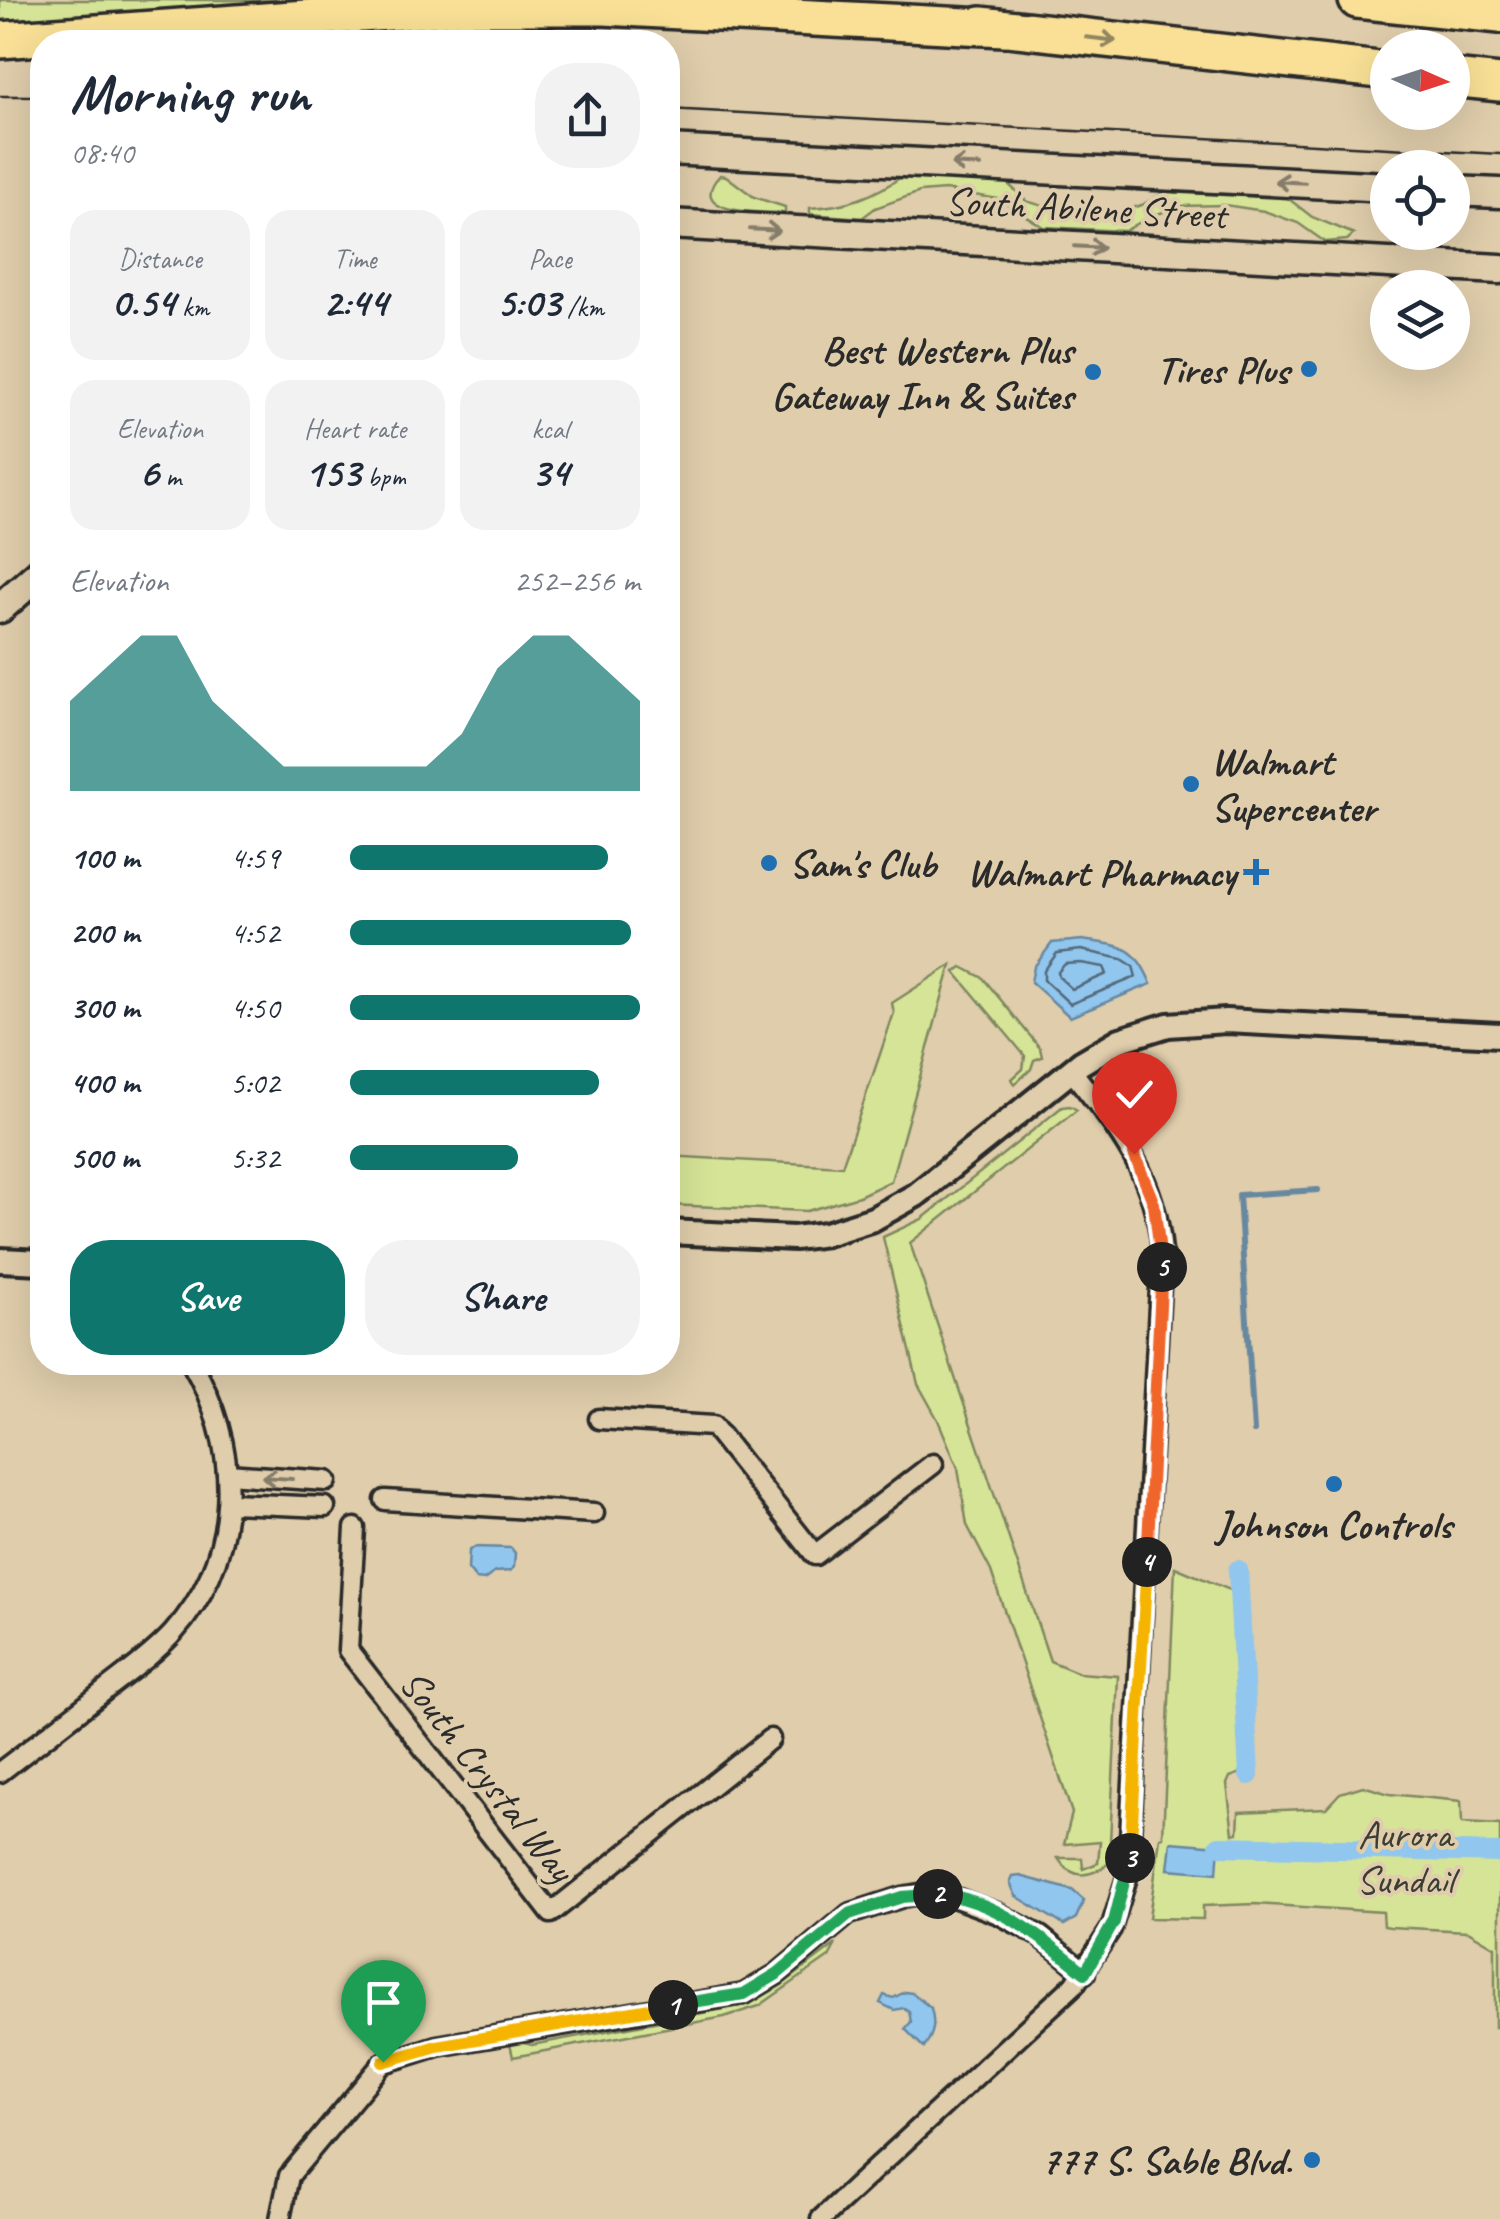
<!DOCTYPE html>
<html lang="en">
<head>
<meta charset="utf-8">
<style>
	:root { --surface:#fff; --page:#f2f2f3; --text:#1f2937; --muted:#747a83; --accent:#0f766e }
	body { margin:0; font-family:Caveat,sans-serif; background:var(--page); color:var(--text); height:100vh; display:flex; flex-direction:column; font-size:38px; white-space:nowrap }
	* { box-sizing:border-box; margin:0 }
	p { font-size:32px; color:var(--muted) }
	.icon { flex:none; width:55px; height:55px; fill:none; stroke:currentColor; stroke-width:2; stroke-linecap:round; stroke-linejoin:round }
	.map { position:relative; flex:1; overflow:hidden }
	.panel { position:absolute; left:30px; top:30px; width:650px; height:1345px; display:flex; flex-direction:column; background:var(--surface); border-radius:40px; box-shadow:0 10px 40px #0002 }
	.panel>* { flex:none }
	.needle { width:65px; rotate:93deg }
	.fabs { position:absolute; left:1370px; top:30px; display:grid; gap:20px }
	.fabs a { display:grid; place-items:center; width:100px; height:100px; border-radius:50%; background:var(--surface); box-shadow:0 10px 40px #0002; font-size:50px }
	.pin { position:absolute; display:grid; place-items:center; width:85px; height:85px; color:#fff; margin:-102px -42px; border-radius:50% 50% 50% 0; rotate:-45deg; box-shadow:0 0 10px #0007 }
	.pin .icon { rotate:45deg }
	.km { position:absolute; width:50px; height:50px; margin:-25px; border-radius:50%; background:#222; color:#fff; font-size:28px; line-height:50px; text-align:center }
	.round { display:grid; place-items:center; flex:none; width:105px; height:105px; border-radius:40px; background:var(--page) }
	.summary { display:flex; align-items:center; justify-content:space-between; height:170px; padding:0 40px }
	h1 { font-size:55px; font-weight:700; line-height:75px }
	.metrics { display:grid; grid-template-columns:repeat(3,1fr); gap:15px; height:170px; padding:10px 40px }
	.metrics div { display:grid; align-content:center; border-radius:25px; background:var(--page); text-align:center }
	.metrics b { font-size:42px; font-weight:700 }
	.metrics small { font-size:28px; font-weight:400 }
	.metrics p { font-size:28px }
	.chart { height:280px; padding:20px 40px }
	.chart p { display:flex; justify-content:space-between }
	.chart svg { width:100%; height:180px; margin-top:10px; fill:var(--accent); opacity:.7 }
	.action { display:flex; gap:20px; margin-top:auto; padding:20px 40px }
	.action a { flex:1; height:115px; border-radius:40px; background:var(--accent); color:#fff; font-size:40px; font-weight:700; line-height:115px; text-align:center }
	.action a+a { background:var(--page); color:var(--text) }
	ul { padding:0 40px; list-style:none; font-size:32px }
	li { display:grid; grid-template-columns:160px 120px 1fr; align-items:center; height:75px }
	li i { height:25px; border-radius:12px; background:var(--accent) }
	.map>svg:first-child { display:block }
	.green { fill:#d6e497; stroke:#808861; stroke-width:2.5 }
	.water { fill:#91c6ee; stroke:#6888a0; stroke-width:2.5 }
	.lines { fill:none; stroke-linecap:round; stroke-linejoin:round }
	.shore { stroke:#546979; stroke-width:2.5 }
	.stream { stroke:#6888a0; stroke-width:6 }
	.canal { stroke:#91c6ee; stroke-width:20 }
	.minor-casing { stroke:#2b2b2b; stroke-width:25 }
	.tertiary-casing { stroke:#2b2b2b; stroke-width:30 }
	.secondary-casing { stroke:#2b2b2b; stroke-width:35 }
	.motorway-casing { stroke:#2b2b2b; stroke-width:42 }
	.minor { stroke:#dfcdab; stroke-width:18 }
	.tertiary { stroke:#dfcdab; stroke-width:22 }
	.secondary { stroke:#dfcdab; stroke-width:28 }
	.motorway { stroke:#f9e096; stroke-width:35 }
	.tram { stroke:#2b2b2b; stroke-width:2.5 }
	.oneway { stroke:#928660 }
	.oneway2 { stroke:#857c6b }
	.split-1-casing { stroke:#fff; stroke-width:20 }
	.split-2-casing { stroke:#fff; stroke-width:20 }
	.split-3-casing { stroke:#fff; stroke-width:20 }
	.split-4-casing { stroke:#fff; stroke-width:20 }
	.split-5-casing { stroke:#fff; stroke-width:20 }
	.split-6-casing { stroke:#fff; stroke-width:20 }
	.split-1 { stroke:#f5b400; stroke-width:12 }
	.split-2 { stroke:#22a559; stroke-width:12 }
	.split-3 { stroke:#22a559; stroke-width:12 }
	.split-4 { stroke:#f5b400; stroke-width:12 }
	.split-5 { stroke:#f0652b; stroke-width:12 }
	.split-6 { stroke:#f0652b; stroke-width:12 }
	.poi-dot { fill:#1f6fb2; stroke:#dfcdab; stroke-width:4 }
	.labels { text-anchor:middle; stroke-width:8; stroke-linejoin:round; paint-order:stroke }
	.street-label { font-size:40px; fill:#2b2b2b; stroke:#dfcdab }
	.poi-label { font-size:40px; font-weight:bold; fill:#2b2b2b; stroke:#dfcdab; text-anchor:end }
	.park-label { font-size:40px; fill:#3c3e36; stroke:#dfcdab }
</style>
</head>
<body>
<div class="map">
<svg width="1500" height="2219" viewBox="0 0 1500 2219">
	<rect width="100%" height="100%" fill="#dfcdab"/>
	<filter id="ink" filterUnits="userSpaceOnUse"><feTurbulence type="fractalNoise" baseFrequency=".01" numOctaves="2"/><feDisplacementMap in="SourceGraphic" scale="20" xChannelSelector="R" yChannelSelector="G"/><feConvolveMatrix kernelMatrix="1 2 1 2 8 2 1 2 1" color-interpolation-filters="sRGB"/></filter>
	<g filter="url(#ink)">
		<g class="green">
			<path d="M0,0H340L0,23Z"/>
			<path d="M720,175L726,176L754,197L785,207V213C765,212 683,216 720,175Z"/>
			<path d="M904,175L1004,180L1026,201L1083,218L1115,214L1142,205L1170,189L1285,196L1312,217L1354,234L1347,240L1325,242L1298,223L1264,211L1225,205L1179,206L1147,218L1125,231L1044,227L998,199L945,190L920,192L875,208L862,218L810,214V208C847,206 873,197 904,175Z"/>
			<path d="M951,965L891,1181L859,1196L807,1211L668,1205V1156L842,1166L894,1013L892,1003Z"/>
			<path d="M962,967L983,978L1040,1048L1042,1057L1034,1060L1031,1069L1015,1084L1012,1079L1023,1069L1025,1056L955,972Z"/>
			<path d="M1070,1106L1077,1110L910,1243L1050,1661L1079,1673L1118,1676L1109,1863C1090,1878 1072,1880 1058,1858H1082L1083,1869L1098,1863L1100,1841L1064,1844L1072,1813L991,1571L967,1525L958,1468L938,1420L918,1384L883,1237L922,1219L1062,1107Z"/>
			<path d="M1175,1567L1235,1592L1244,1772L1230,1777L1227,1784L1233,1834L1238,1833L1239,1812L1326,1808L1340,1793L1363,1786L1389,1794L1461,1801L1462,1823L1500,1825V2027H1495V1947L1468,1931L1390,1927L1384,1926L1383,1912L1255,1904L1203,1906V1919L1149,1918L1160,1838L1163,1837Z"/>
			<path d="M836,1944L829,1957L759,2006L724,2017L513,2057L510,2044L520,2042L532,2045L750,2004L782,1985Z"/>
		</g>
		<g class="water">
			<path d="M1082,940C1121,946 1135,944 1151,984L1070,1017L1031,982L1034,967L1052,943Z"/>
			<path d="M475,1547L511,1548L515,1553L514,1567L510,1571L495,1572L484,1580L476,1579L468,1569L469,1551Z"/>
			<path d="M1171,1842L1219,1846L1217,1873L1168,1869Z"/>
			<path d="M1020,1876L1072,1890L1084,1900L1076,1918L1064,1925L1016,1896L1010,1883L1013,1877Z"/>
			<path d="M905,1992L912,1993L931,2008C936,2026 933,2034 924,2048L905,2029L911,2022L909,2011L904,2008L894,2010L880,2003L884,1995L893,1998Z"/>
		</g>
		<g class="lines">
			<g class="shore">
				<path d="M1081,950L1122,959L1133,966L1136,977L1070,1004L1044,980V971L1057,953Z"/>
				<path d="M1081,963L1104,967L1107,974L1072,989L1059,977L1058,972L1065,964Z"/>
			</g>
			<path class="stream" d="M1254,1431L1239,1195L1318,1190"/>
			<g class="canal">
				<path d="M1238,1570L1249,1775"/>
				<path d="M1219,1846L1500,1853"/>
			</g>
			<g class="minor-casing">
				<g id="minor">
					<path d="M599,1419L713,1426L815,1555L933,1464"/>
					<path d="M227,1474L327,1481"/>
					<path d="M385,1500L594,1513"/>
					<path d="M230,1503L325,1507"/>
					<path d="M355,1528L348,1650L551,1913L770,1739"/>
					<path d="M0,1772C34,1746 69,1719 103,1692C127,1673 152,1656 173,1633C243,1554 242,1450 191,1362"/>
					<path d="M280,2219L289,2176L383,2063L437,2046L744,1994L777,1974L849,1914L902,1897L925,1893L948,1895L999,1914L1040,1936L1085,1973"/>
					<path d="M821,2219L1075,1984L1111,1929L1128,1874L1162,1251C1155,1173 1118,1129 1071,1070"/>
				</g>
			</g>
			<g class="tertiary-casing">
				<g id="tertiary">
					<path d="M668,1232L794,1238L826,1234L873,1219L916,1195L1081,1063L1120,1040L1168,1025L1226,1021L1500,1035"/>
					<path d="M0,1260L42,1262"/>
				</g>
			</g>
			<g class="secondary-casing">
				<g id="secondary">
					<path d="M668,150L1388,187"/>
					<path d="M1452,191L1500,193"/>
					<path d="M668,224L1500,269"/>
					<path d="M0,608L42,571"/>
				</g>
			</g>
			<g class="motorway-casing">
				<g id="motorway">
					<path d="M1357,0L1500,15"/>
					<path d="M981,25L1388,71"/>
					<path d="M0,40L459,7H604L1004,28"/>
					<path d="M1452,78L1500,83"/>
				</g>
			</g>
			<use href="#minor" class="minor"/>
			<use href="#tertiary" class="tertiary"/>
			<use href="#secondary" class="secondary"/>
			<use href="#motorway" class="motorway"/>
			<g class="tram">
				<path d="M0,96H42"/>
				<path d="M668,109L1500,154"/>
			</g>
		</g>
		<defs><path id="oneway-shaft" d="M-6 0H5M1.5-3L5.5 0L1.5 3" fill="none" stroke-width="1.6" stroke-linecap="round" stroke-linejoin="round" transform="scale(2.5)"/></defs>
		<use class="oneway" href="#oneway-shaft" transform="translate(1101 39) rotate(7)"/>
		<g class="oneway2">
			<use href="#oneway-shaft" transform="translate(966 165) rotate(-177)"/>
			<use href="#oneway-shaft" transform="translate(1290 182) rotate(-177)"/>
			<use href="#oneway-shaft" transform="translate(765 230) rotate(3)"/>
			<use href="#oneway-shaft" transform="translate(1089 247) rotate(3)"/>
			<use href="#oneway-shaft" transform="translate(277 1478) rotate(-176)"/>
		</g>
	</g>
	<g class="lines" filter="url(#ink)">
		<g class="split-1-casing">
			<path id="split-1" d="M383,2062L437,2046L673,2005"/>
		</g>
		<g class="split-2-casing">
			<path id="split-2" d="M673,2005L744,1994L777,1974L849,1914L902,1897L938,1894"/>
		</g>
		<g class="split-3-casing">
			<path id="split-3" d="M938,1894C993,1898 1044,1939 1085,1973L1114,1922L1130,1858"/>
		</g>
		<g class="split-4-casing">
			<path id="split-4" d="M1130,1858L1147,1562"/>
		</g>
		<g class="split-5-casing">
			<path id="split-5" d="M1147,1562L1162,1267"/>
		</g>
		<g class="split-6-casing">
			<path id="split-6" d="M1134,1154L1154,1204L1162,1267"/>
		</g>
		<use href="#split-1" class="split-1"/>
		<use href="#split-2" class="split-2"/>
		<use href="#split-3" class="split-3"/>
		<use href="#split-4" class="split-4"/>
		<use href="#split-5" class="split-5"/>
		<use href="#split-6" class="split-6"/>
	</g>
	<g class="poi-dot">
		<circle cx="1309" cy="369" r="10"/>
		<circle cx="1093" cy="372" r="10"/>
		<circle cx="1191" cy="784" r="10"/>
		<circle cx="769" cy="863" r="10"/>
		<path d="M1251 857h10v10h10v10h-10v10h-10v-10h-10v-10h10z"/>
		<circle cx="1334" cy="1484" r="10"/>
		<circle cx="1312" cy="2160" r="10"/>
	</g>
	<g class="labels">
		<g class="street-label">
			<text transform="translate(1086 207) rotate(3)" y="14">South Abilene Street</text>
			<text transform="translate(488 1775) rotate(52)" y="14">South Crystal Way</text>
		</g>
		<g class="poi-label">
			<text x="1073" y="363">Best Western Plus<tspan x="1073" dy="46">Gateway Inn &amp; Suites</tspan></text>
			<text x="1289" y="383">Tires Plus</text>
			<text x="1211" y="775" text-anchor="start">Walmart<tspan x="1211" dy="46">Supercenter</tspan></text>
			<text x="789" y="877" text-anchor="start">Sam's Club</text>
			<text x="1236" y="886">Walmart Pharmacy</text>
			<text x="1334" y="1538" text-anchor="middle">Johnson Controls</text>
			<text x="1292" y="2174">777 S. Sable Blvd.</text>
		</g>
		<g class="park-label">
			<text x="1405" y="1847">Aurora<tspan x="1405" dy="46">Sundail</tspan></text>
		</g>
	</g>
</svg>
<div class="fabs">
<a><svg class="needle" viewBox="-14 -14 28 28"><path d="M0-13l5 13h-10z" fill="#e53935"/><path d="M0 13l5-13h-10z" fill="#747a83"/></svg></a>
<a><svg class="icon" aria-label="locate" viewBox="0 0 24 24"><circle cx="12" cy="12" r="6"/><path d="M12 2v4M12 18v4M2 12h4M18 12h4"/></svg></a>
<a><svg class="icon" aria-label="layers" viewBox="0 0 24 24"><path d="M12 4l9 5-9 5-9-5zM3 14l9 5 9-5"/></svg></a>
</div>
<div class="pin" style="left:383px;top:2062px;background:#1e9e55"><svg class="icon" aria-label="arrive" viewBox="0 0 24 24"><path d="M6 21V4h12l-3 4 3 4H6"/></svg></div>
<div class="pin" style="left:1134px;top:1154px;background:#d93025"><svg class="icon" aria-label="check" viewBox="0 0 24 24"><path d="M5 12l5 5 9-10"/></svg></div>
<b class="km" style="left:673px;top:2005px">1</b>
<b class="km" style="left:938px;top:1894px">2</b>
<b class="km" style="left:1130px;top:1858px">3</b>
<b class="km" style="left:1147px;top:1562px">4</b>
<b class="km" style="left:1162px;top:1267px">5</b>
<section class="panel">
<div class="summary"><div><h1>Morning run</h1><p>08:40</p></div><a class="round"><svg class="icon" aria-label="share" viewBox="0 0 24 24"><path d="M12 15V3M7 8l5-5 5 5M5 13v7h14v-7"/></svg></a></div>
<div class="metrics">
<div><p>Distance</p><b>0.54<small> km</small></b></div>
<div><p>Time</p><b>2:44</b></div>
<div><p>Pace</p><b>5:03<small> /km</small></b></div>
</div>
<div class="metrics">
<div><p>Elevation</p><b>6<small> m</small></b></div>
<div><p>Heart rate</p><b>153<small> bpm</small></b></div>
<div><p>kcal</p><b>34</b></div>
</div>
<div class="chart"><p><span>Elevation</span>252–256 m</p>
<svg viewBox="0 0 160 44" preserveAspectRatio="none"><path d="M0 44V22L10 14L20 6L30 6L40 22L50 30L60 38L70 38L80 38L90 38L100 38L110 30L120 14L130 6L140 6L150 14L160 22V44z"/></svg>
</div>
<ul>
<li><b>100 m</b>4:59<i style="width:89%"></i></li>
<li><b>200 m</b>4:52<i style="width:97%"></i></li>
<li><b>300 m</b>4:50<i style="width:100%"></i></li>
<li><b>400 m</b>5:02<i style="width:86%"></i></li>
<li><b>500 m</b>5:32<i style="width:58%"></i></li>
</ul>
<div class="action"><a>Save</a><a>Share</a></div>
</section>
</div>
</body>
</html>
